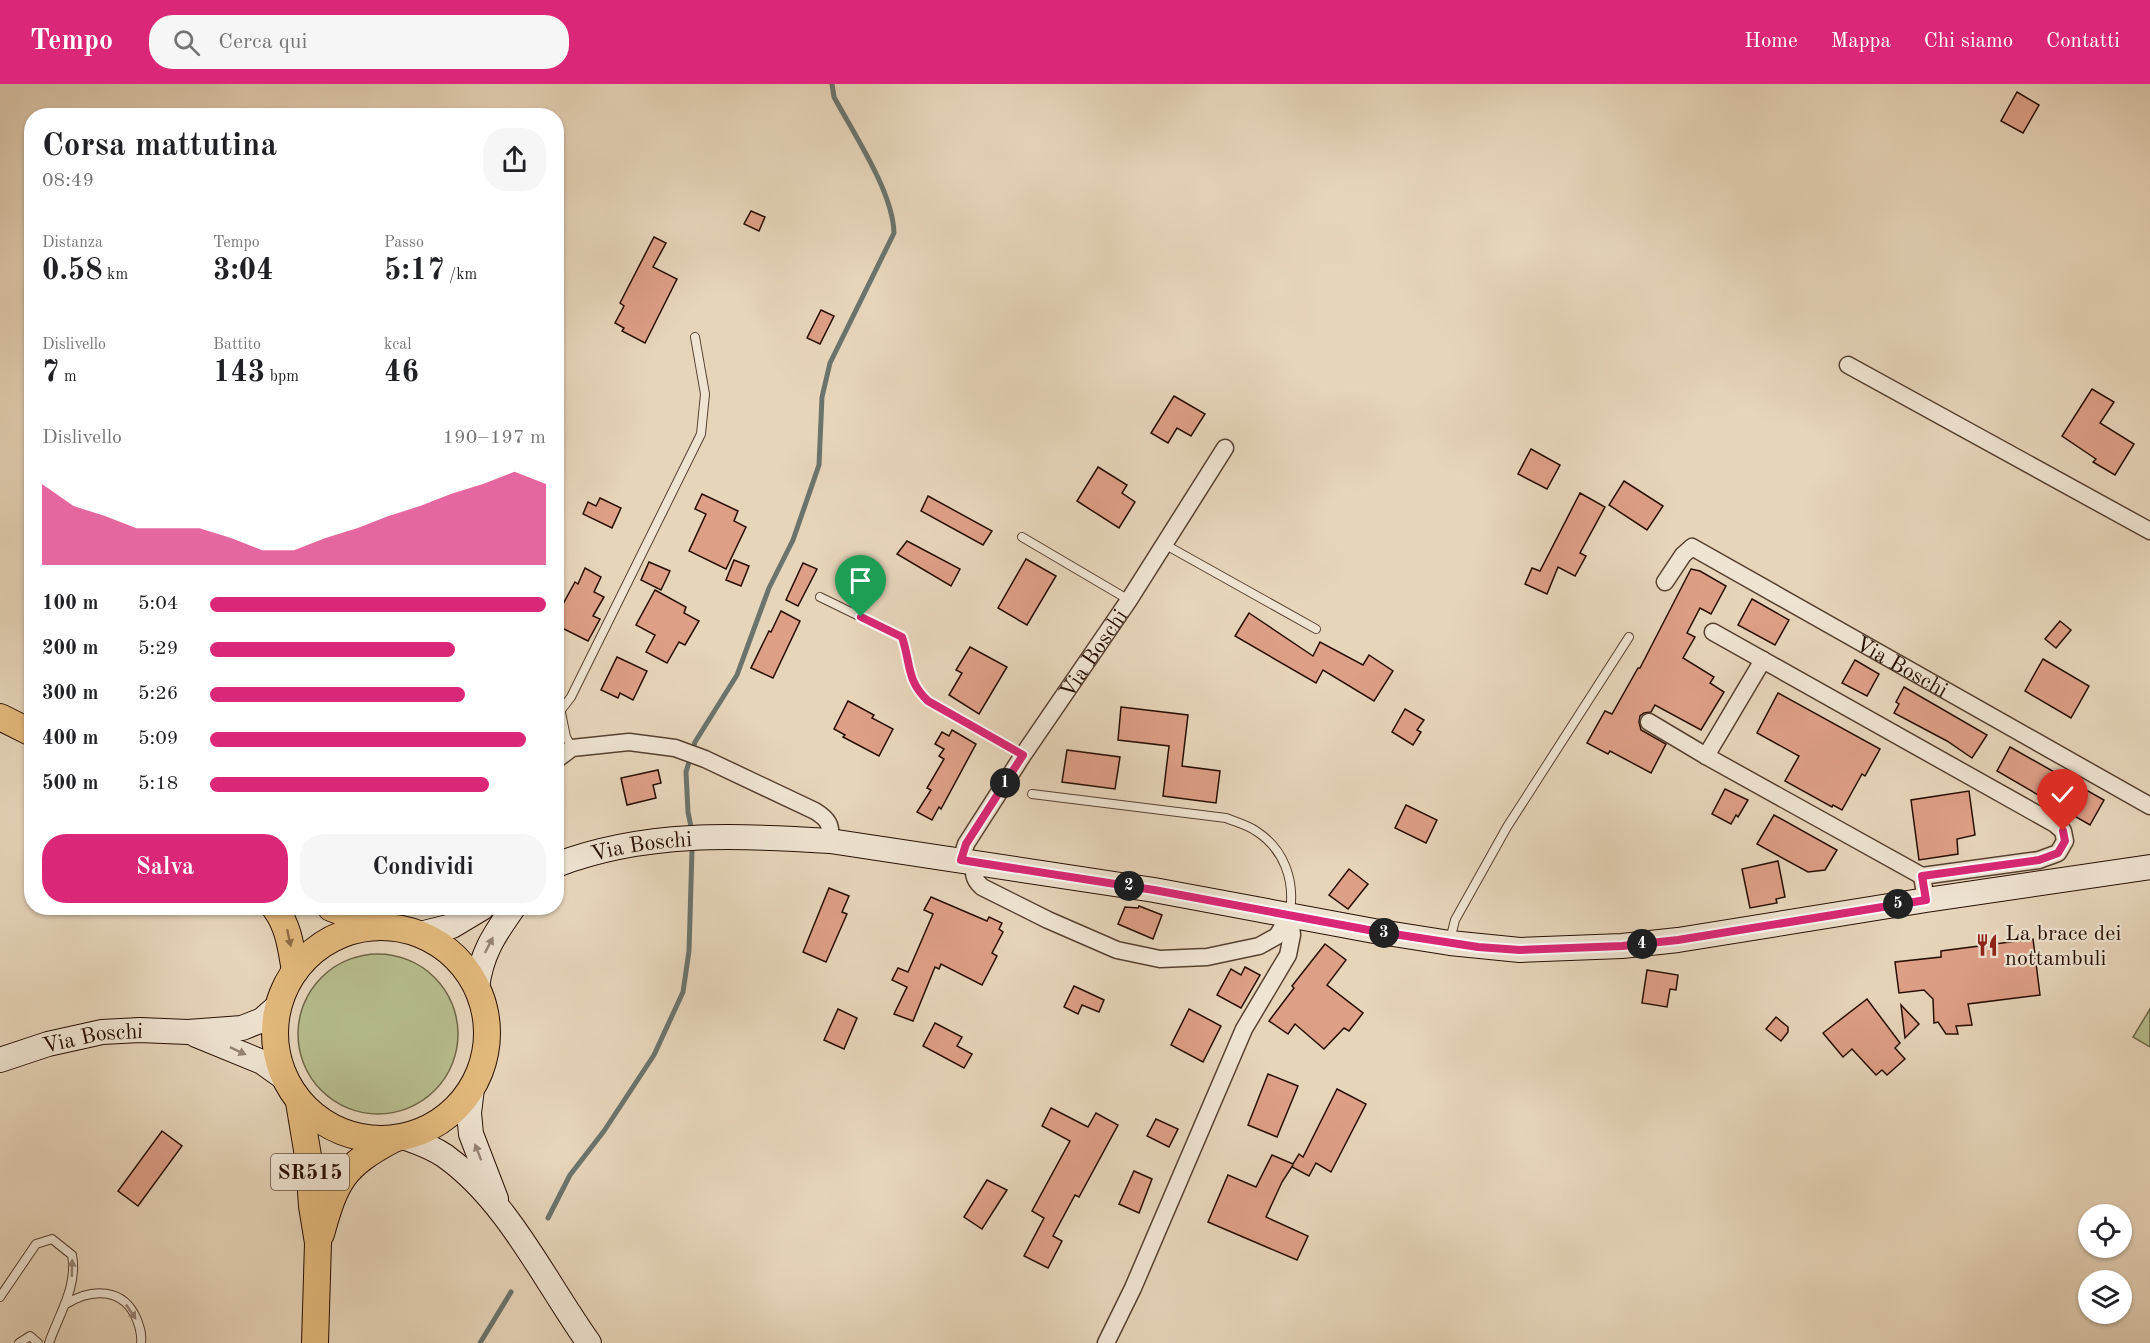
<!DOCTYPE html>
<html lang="it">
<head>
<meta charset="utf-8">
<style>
	:root { --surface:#fff; --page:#f6f6f6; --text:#202124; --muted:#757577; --accent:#db2777 }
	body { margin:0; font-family:"Old Standard TT",serif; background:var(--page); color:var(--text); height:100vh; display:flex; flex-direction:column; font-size:22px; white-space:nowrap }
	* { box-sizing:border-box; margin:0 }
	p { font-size:20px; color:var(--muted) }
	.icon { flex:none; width:33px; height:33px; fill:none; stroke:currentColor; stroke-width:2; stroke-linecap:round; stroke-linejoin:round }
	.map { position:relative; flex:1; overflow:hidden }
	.panel { position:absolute; left:24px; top:24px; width:540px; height:807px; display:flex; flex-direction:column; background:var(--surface); border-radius:24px; box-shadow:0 2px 4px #0004 }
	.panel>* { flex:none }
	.tools { position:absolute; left:2078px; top:1120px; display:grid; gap:12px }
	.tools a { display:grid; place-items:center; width:54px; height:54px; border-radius:50%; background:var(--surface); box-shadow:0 2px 4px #0004; font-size:30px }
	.pin { position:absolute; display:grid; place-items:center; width:51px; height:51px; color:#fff; margin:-62px -26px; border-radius:50% 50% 50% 0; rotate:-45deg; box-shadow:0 0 6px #0007 }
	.pin .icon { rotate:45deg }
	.km { position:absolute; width:30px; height:30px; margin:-15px; border-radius:50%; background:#222; color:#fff; font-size:16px; line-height:30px; text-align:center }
	.round { display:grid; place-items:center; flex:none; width:63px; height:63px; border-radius:24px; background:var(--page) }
	.summary { display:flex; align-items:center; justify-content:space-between; height:102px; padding:0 18px }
	h1 { font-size:33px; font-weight:800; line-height:45px }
	.stats { display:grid; grid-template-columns:repeat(3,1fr); gap:9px; height:102px; padding:6px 18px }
	.stats div { display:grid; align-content:center }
	.stats b { font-size:30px; font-weight:800 }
	.stats small { font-size:16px; font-weight:400 }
	.stats p { font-size:16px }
	.chart { height:168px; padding:12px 18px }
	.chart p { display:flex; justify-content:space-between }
	.chart svg { width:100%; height:108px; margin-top:6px; fill:var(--accent); opacity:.7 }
	.action { display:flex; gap:12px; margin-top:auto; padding:12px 18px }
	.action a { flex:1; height:69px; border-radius:24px; background:var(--accent); color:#fff; font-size:24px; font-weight:800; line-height:69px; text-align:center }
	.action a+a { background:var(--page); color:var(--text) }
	ul { padding:0 18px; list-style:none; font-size:20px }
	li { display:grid; grid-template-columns:96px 72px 1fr; align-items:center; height:45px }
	li i { height:15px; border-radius:8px; background:var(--accent) }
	header { display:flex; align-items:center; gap:36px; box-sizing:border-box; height:84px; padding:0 30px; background:var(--accent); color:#fff }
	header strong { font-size:28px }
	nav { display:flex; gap:33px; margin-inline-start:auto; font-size:21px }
	.search { width:420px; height:54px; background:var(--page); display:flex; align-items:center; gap:15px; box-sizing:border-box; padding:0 21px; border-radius:24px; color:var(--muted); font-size:22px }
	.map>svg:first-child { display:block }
	.green { fill:#b7bd8e; stroke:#6f6648; stroke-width:1.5 }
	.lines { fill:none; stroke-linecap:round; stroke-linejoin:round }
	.stream { stroke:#6a746d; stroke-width:5 }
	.building { fill:#de9f87; stroke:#270e02; stroke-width:1.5 }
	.service-casing { stroke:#574030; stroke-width:10 }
	.minor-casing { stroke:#574030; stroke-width:19 }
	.secondary-casing { stroke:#270e02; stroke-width:26 }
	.primary-casing { stroke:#270e02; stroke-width:28 }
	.service { stroke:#efe4d2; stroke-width:8 }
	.minor { stroke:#efe4d2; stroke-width:16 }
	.secondary { stroke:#efe4d2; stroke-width:24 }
	.primary { stroke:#e4ba7d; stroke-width:26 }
	.oneway { fill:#8f6d46 }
	.oneway2 { fill:#958474 }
	.route-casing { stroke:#fff; stroke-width:12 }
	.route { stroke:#db2777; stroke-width:8 }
	.labels { text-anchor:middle; stroke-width:4.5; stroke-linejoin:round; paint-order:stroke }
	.shield { fill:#efe4d2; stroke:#634e40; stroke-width:1.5 }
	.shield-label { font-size:21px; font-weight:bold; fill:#270e02 }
	.street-label { font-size:22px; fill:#270e02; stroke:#efe4d2 }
	.poi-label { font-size:22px; fill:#270e02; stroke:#efe4d2; text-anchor:start }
</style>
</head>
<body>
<header>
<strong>Tempo</strong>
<div class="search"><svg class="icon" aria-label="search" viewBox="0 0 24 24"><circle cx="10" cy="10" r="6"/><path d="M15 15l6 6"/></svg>Cerca qui</div>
<nav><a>Home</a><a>Mappa</a><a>Chi siamo</a><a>Contatti</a></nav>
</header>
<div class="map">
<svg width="2150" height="1259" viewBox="0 0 2150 1259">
	<rect width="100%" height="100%" fill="#e7d5ba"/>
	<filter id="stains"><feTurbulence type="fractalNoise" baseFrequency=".00333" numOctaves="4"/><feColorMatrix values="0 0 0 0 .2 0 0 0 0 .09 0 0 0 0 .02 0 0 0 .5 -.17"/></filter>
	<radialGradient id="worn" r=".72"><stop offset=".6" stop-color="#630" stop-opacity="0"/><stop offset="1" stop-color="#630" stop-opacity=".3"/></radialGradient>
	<g class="green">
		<circle cx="378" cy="950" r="80"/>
		<path d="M2150,925V963L2133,953Z"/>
	</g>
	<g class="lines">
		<g class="stream">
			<path d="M691,743L688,728L686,688L695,658L737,591L769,504L793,456L819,381L822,313L830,279L894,149C893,108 854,50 834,13L832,0"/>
			<path d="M548,1134L570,1091L604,1047L654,971L683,908L689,867L692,766"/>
			<path d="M480,1259L511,1208"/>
		</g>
	</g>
	<g class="building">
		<path d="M2017,8L2039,21L2023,49L2001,37Z"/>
		<path d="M751,127L765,133L759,147L744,140Z"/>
		<path d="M654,153L666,159L653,183L677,195L645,259L622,247L624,244L615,239L624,222L620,219Z"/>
		<path d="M821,226L834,232L820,260L807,254Z"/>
		<path d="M2092,305L2114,318L2100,339L2134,360L2115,391L2093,378L2096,375L2062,352Z"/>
		<path d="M1174,312L1205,330L1191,352L1177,344L1168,359L1151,349Z"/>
		<path d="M1531,365L1560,381L1547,405L1518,390Z"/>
		<path d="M1098,383L1127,401L1122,409L1135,418L1119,444L1077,417Z"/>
		<path d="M1624,397L1663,422L1647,446L1609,421Z"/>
		<path d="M1580,409L1605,423L1580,469L1586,472L1575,492L1558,483L1547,510L1525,500L1532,484L1540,487Z"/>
		<path d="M702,410L738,427L734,437L746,443L726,485L689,467L706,430L695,425Z"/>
		<path d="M928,412L992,447L983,461L921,427Z"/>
		<path d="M600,414L621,424L612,444L583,430L588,418L596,422Z"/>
		<path d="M907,457L960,485L951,502L897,470Z"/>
		<path d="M1026,475L1056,492L1027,541L998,524Z"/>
		<path d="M734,476L749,482L741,502L726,496Z"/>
		<path d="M649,478L670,487L661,506L641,496Z"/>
		<path d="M803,479L817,485L798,522L786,516Z"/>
		<path d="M585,484L601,493L594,508L604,513L593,532L600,535L588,557L556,541V533L575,498L578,500Z"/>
		<path d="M1691,485L1700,487L1726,502L1711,530L1700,524L1687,549L1695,553L1683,574L1714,593L1710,599L1724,608L1701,646L1655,621L1651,628L1644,629L1640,632L1639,638L1641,646L1666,660L1651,689L1610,667L1608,670L1587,659L1605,627L1612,630L1638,584H1640Z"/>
		<path d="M655,506L686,523L684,529L699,537L685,561L679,558L667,579L646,568L655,551L636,541Z"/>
		<path d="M1752,515L1789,536L1775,561L1738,541Z"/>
		<path d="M781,527L800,537L773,594L751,584L769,547L771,548Z"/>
		<path d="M1249,529L1313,572L1320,558L1363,581L1369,571L1393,587L1374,617L1323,586L1316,599L1235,552Z"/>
		<path d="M2060,537L2071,546L2056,564L2045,555Z"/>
		<path d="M970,563L1007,583L979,630L949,611L962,589L956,586Z"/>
		<path d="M617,573L647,587L633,616L620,609L618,614L601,606Z"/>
		<path d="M2043,575L2089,602L2071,634L2025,607Z"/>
		<path d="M1855,576L1879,590L1867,612L1842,599Z"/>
		<path d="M1904,603L1987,651L1972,674L1947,657L1894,629L1899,620L1896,618Z"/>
		<path d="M1778,609L1880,665L1865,692L1862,690L1842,726L1833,721L1832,723L1785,697L1799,672L1757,649Z"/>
		<path d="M848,617L874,631L872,634L893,645L879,672L843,653L845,651L834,645Z"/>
		<path d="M1121,623L1188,631L1182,682L1220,687L1216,719L1163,712L1169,662L1118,656Z"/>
		<path d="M1405,625L1424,636L1417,646L1421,648L1413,661L1392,648Z"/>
		<path d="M952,646L976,660L941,725L939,723L932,736L917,728L931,706L927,704L944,675L939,672L944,665L935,660L942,648L949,652Z"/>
		<path d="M2010,663L2104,716L2090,741L1997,687Z"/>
		<path d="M1067,666L1120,673L1115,705L1062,698Z"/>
		<path d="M658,686L661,699L653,701L656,714L627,721L621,694Z"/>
		<path d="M1725,705L1748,716L1738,733L1736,731L1731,740L1712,730Z"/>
		<path d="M1969,707L1975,751L1957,755L1958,770L1919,776L1911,716Z"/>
		<path d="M1406,721L1437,736L1426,759L1395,744Z"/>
		<path d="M1774,731L1837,766L1825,786L1808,788L1757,760Z"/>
		<path d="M1778,777L1785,813L1776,815L1777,819L1750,824L1742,785Z"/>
		<path d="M1349,785L1368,800L1348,825L1329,811Z"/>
		<path d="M829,804L849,812L842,828L847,830L826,878L803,868Z"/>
		<path d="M931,813L987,837L989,833L1002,839L999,845L1003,848L992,869L997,872L982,901L941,880L939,885L935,883L913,937L894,930L907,903L892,896L898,884L908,888L933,830L924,826Z"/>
		<path d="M1139,822L1162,831L1153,855L1118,840L1125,823L1138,824Z"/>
		<path d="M2033,855L2040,911L1968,920L1972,941L1956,942L1958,950H1946L1938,938L1934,939L1933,915L1924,906L1899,909L1895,878L1941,873V867Z"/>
		<path d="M1325,860L1346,876L1327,901L1363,929L1349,947L1344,944L1324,965L1295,940L1288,950L1269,937L1294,904L1292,902Z"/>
		<path d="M1245,883L1260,891L1241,924L1217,911L1231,885L1241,891Z"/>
		<path d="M1647,886L1678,891L1676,906L1670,905L1667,923L1642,919Z"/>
		<path d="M1074,902L1104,916L1099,928L1082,921L1078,930L1064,923Z"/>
		<path d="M1867,915L1900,959L1895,964L1905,975L1887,991L1882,986L1876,991L1852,965L1843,973L1823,949Z"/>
		<path d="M1901,921L1919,940L1905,954Z"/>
		<path d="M838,925L857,934L844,965L824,956Z"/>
		<path d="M1189,925L1221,942L1203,978L1171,961Z"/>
		<path d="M1776,933L1788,943V948L1781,957L1766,945Z"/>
		<path d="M935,939L962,953L957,962L972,970L964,984L923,962Z"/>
		<path d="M1268,990L1298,1002L1277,1053L1248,1041Z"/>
		<path d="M1337,1005L1366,1020L1331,1088L1316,1079L1309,1092L1292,1083L1293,1081L1282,1098L1266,1133L1308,1152L1297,1176L1208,1138L1228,1091L1256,1103L1272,1071L1293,1080L1299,1070L1303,1073Z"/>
		<path d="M1051,1024L1088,1043L1096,1029L1118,1041L1079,1113L1075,1111L1053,1152L1062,1157L1048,1184L1024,1172L1044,1134L1032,1127L1070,1057L1042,1042Z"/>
		<path d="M1156,1035L1178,1045L1169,1063L1147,1052Z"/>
		<path d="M162,1047L182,1062L138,1122L118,1107Z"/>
		<path d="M1134,1087L1152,1095L1139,1129L1119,1120Z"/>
		<path d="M987,1096L1007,1106L982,1145L964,1133Z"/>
	</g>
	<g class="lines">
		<g class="service-casing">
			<g id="service">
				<path d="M1022,453L1129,516"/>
				<path d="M1164,460L1316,545"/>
				<path d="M820,513L902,553C911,580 906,596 928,617L1023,671"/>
				<path d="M556,604L566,653L572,664"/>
				<path d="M561,626L571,613L701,350L705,310L695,253"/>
				<path d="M1032,710L1226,734C1236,738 1248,741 1256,747C1284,765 1295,796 1290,828"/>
				<path d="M1450,856L1455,836L1507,743L1629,553"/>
				<path d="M0,1213L36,1160L52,1155L72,1171C78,1202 59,1230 49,1259"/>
				<path d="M66,1220C91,1204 124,1203 137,1236C140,1244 142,1250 141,1259"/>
				<path d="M19,1259L30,1252L38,1259"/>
			</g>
		</g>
		<g class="minor-casing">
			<g id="minor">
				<path d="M1848,281L2150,447"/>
				<path id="s1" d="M1665,498L1683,471L1692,463L2150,722"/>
				<path d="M1713,548L2055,740L2063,747L2065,757L2058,769L2039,776L1922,792L1926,816"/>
				<path d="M1649,638L1706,672L1922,792"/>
				<path d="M1706,672L1763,576"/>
				<path d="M556,676L572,664L629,658L675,664L705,675L815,727C828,735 832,741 830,757"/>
				<path id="s2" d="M961,776L966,760L1023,671L1129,516L1225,364"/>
				<path d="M975,777C973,789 973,795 982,803L1048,836L1117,866L1160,875L1207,873L1259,862L1277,852L1290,831"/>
				<path d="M1106,1259L1133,1204L1244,945L1288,871L1292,851L1290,831"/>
			</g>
		</g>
		<g class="secondary-casing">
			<g id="secondary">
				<path id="s3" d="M556,781C644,747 738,751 830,757L1154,806L1374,847L1450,859L1520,866L1622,862L1678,856L1926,816L2150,783"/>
				<path d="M420,850L452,842L482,824"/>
				<path d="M477,904C481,870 494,851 513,824"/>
				<path d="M196,951L262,978L283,993"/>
				<path id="s4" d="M0,976L48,960L102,948L140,946L188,948L242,944L262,936L278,922"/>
				<path d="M472,1004L469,1029L471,1050L496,1115"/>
				<path d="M403,1053C417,1058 432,1063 445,1072C508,1117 544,1196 589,1259"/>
			</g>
		</g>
		<g class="primary-casing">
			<g id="primary">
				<path d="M0,633L32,649"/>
				<path d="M275,824C289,843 291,864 295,887"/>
				<path d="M331,824L379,842"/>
				<circle cx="381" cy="949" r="106"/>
				<path d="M299,1018L309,1078L312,1122L318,1159L315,1259"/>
				<path d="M321,1150C336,1096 343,1082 394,1055"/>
			</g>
		</g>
		<use href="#service" class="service"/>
		<use href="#minor" class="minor"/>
		<use href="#secondary" class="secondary"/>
		<use href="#primary" class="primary"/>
	</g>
	<defs><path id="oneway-solid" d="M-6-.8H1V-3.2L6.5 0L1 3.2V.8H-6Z" transform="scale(1.5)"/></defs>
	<use class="oneway" href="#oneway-solid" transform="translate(289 854) rotate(78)"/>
	<g class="oneway2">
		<use href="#oneway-solid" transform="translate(489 861) rotate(-63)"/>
		<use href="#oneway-solid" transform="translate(238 967) rotate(25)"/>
		<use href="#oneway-solid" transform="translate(478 1068) rotate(-111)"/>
		<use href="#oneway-solid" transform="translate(72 1184) rotate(-89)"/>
		<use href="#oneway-solid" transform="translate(131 1228) rotate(56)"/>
	</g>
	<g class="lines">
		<g class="route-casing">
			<path id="route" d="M861,533L902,553C911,580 906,596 928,617L1023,671L966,760L961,776L1154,806L1374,847L1478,863L1520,866L1622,862L1678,856L1926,816L1922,792L2039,776L2058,769L2065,757L2063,747"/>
		</g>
		<use href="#route" class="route"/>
	</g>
	<defs>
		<g id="restaurant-bare" transform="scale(1.8)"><path d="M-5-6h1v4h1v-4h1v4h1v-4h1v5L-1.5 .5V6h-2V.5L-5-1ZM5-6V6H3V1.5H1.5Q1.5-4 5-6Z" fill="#8f2418" stroke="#efe4d2" stroke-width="2.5" paint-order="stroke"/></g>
	</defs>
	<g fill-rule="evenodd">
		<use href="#restaurant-bare" x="1987" y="861"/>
	</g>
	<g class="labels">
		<rect class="shield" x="271" y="1070" width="78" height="36" rx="4.5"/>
		<g class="shield-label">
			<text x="310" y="1095">SR515</text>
		</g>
		<g class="street-label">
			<text dy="8" stroke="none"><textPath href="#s2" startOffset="246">Via Boschi</textPath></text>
			<text dy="8" stroke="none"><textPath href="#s1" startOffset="286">Via Boschi</textPath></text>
			<text dy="8" stroke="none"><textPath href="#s3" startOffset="88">Via Boschi</textPath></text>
			<text dy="8" stroke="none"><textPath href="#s4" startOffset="96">Via Boschi</textPath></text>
		</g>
		<g class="poi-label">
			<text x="2005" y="856">La brace dei<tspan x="2005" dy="25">nottambuli</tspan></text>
		</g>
	</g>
	<rect width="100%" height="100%" filter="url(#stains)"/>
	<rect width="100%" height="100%" fill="url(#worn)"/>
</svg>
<div class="tools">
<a><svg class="icon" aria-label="locate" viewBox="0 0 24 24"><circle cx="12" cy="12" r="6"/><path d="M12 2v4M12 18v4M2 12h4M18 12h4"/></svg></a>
<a><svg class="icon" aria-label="layers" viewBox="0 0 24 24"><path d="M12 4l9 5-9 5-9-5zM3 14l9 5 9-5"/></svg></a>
</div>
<div class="pin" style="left:861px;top:533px;background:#1e9e55"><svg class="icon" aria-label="arrive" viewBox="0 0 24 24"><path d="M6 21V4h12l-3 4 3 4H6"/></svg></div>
<div class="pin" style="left:2063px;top:747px;background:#d93025"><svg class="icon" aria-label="check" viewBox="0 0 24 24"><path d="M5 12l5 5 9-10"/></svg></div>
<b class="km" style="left:1005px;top:699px">1</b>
<b class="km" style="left:1129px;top:802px">2</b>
<b class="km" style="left:1384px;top:849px">3</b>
<b class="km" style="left:1642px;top:860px">4</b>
<b class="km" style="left:1898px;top:820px">5</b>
<section class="panel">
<div class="summary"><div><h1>Corsa mattutina</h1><p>08:49</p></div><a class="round"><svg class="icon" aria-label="share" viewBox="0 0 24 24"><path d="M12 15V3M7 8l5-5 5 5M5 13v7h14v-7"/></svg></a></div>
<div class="stats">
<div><p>Distanza</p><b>0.58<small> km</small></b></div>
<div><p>Tempo</p><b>3:04</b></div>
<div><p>Passo</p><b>5:17<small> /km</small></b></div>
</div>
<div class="stats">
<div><p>Dislivello</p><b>7<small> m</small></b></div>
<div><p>Battito</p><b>143<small> bpm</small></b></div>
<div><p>kcal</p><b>46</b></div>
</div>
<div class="chart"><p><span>Dislivello</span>190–197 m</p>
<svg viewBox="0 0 160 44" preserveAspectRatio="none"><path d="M0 44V11L10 20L20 24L30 29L40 29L50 29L60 33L70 38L80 38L90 33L100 29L110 24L120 20L130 15L140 11L150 6L160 11V44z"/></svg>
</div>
<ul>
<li><b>100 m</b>5:04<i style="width:100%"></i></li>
<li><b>200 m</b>5:29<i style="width:73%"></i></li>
<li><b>300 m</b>5:26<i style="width:76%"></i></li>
<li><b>400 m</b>5:09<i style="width:94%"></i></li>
<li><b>500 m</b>5:18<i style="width:83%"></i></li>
</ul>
<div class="action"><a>Salva</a><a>Condividi</a></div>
</section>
</div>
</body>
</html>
